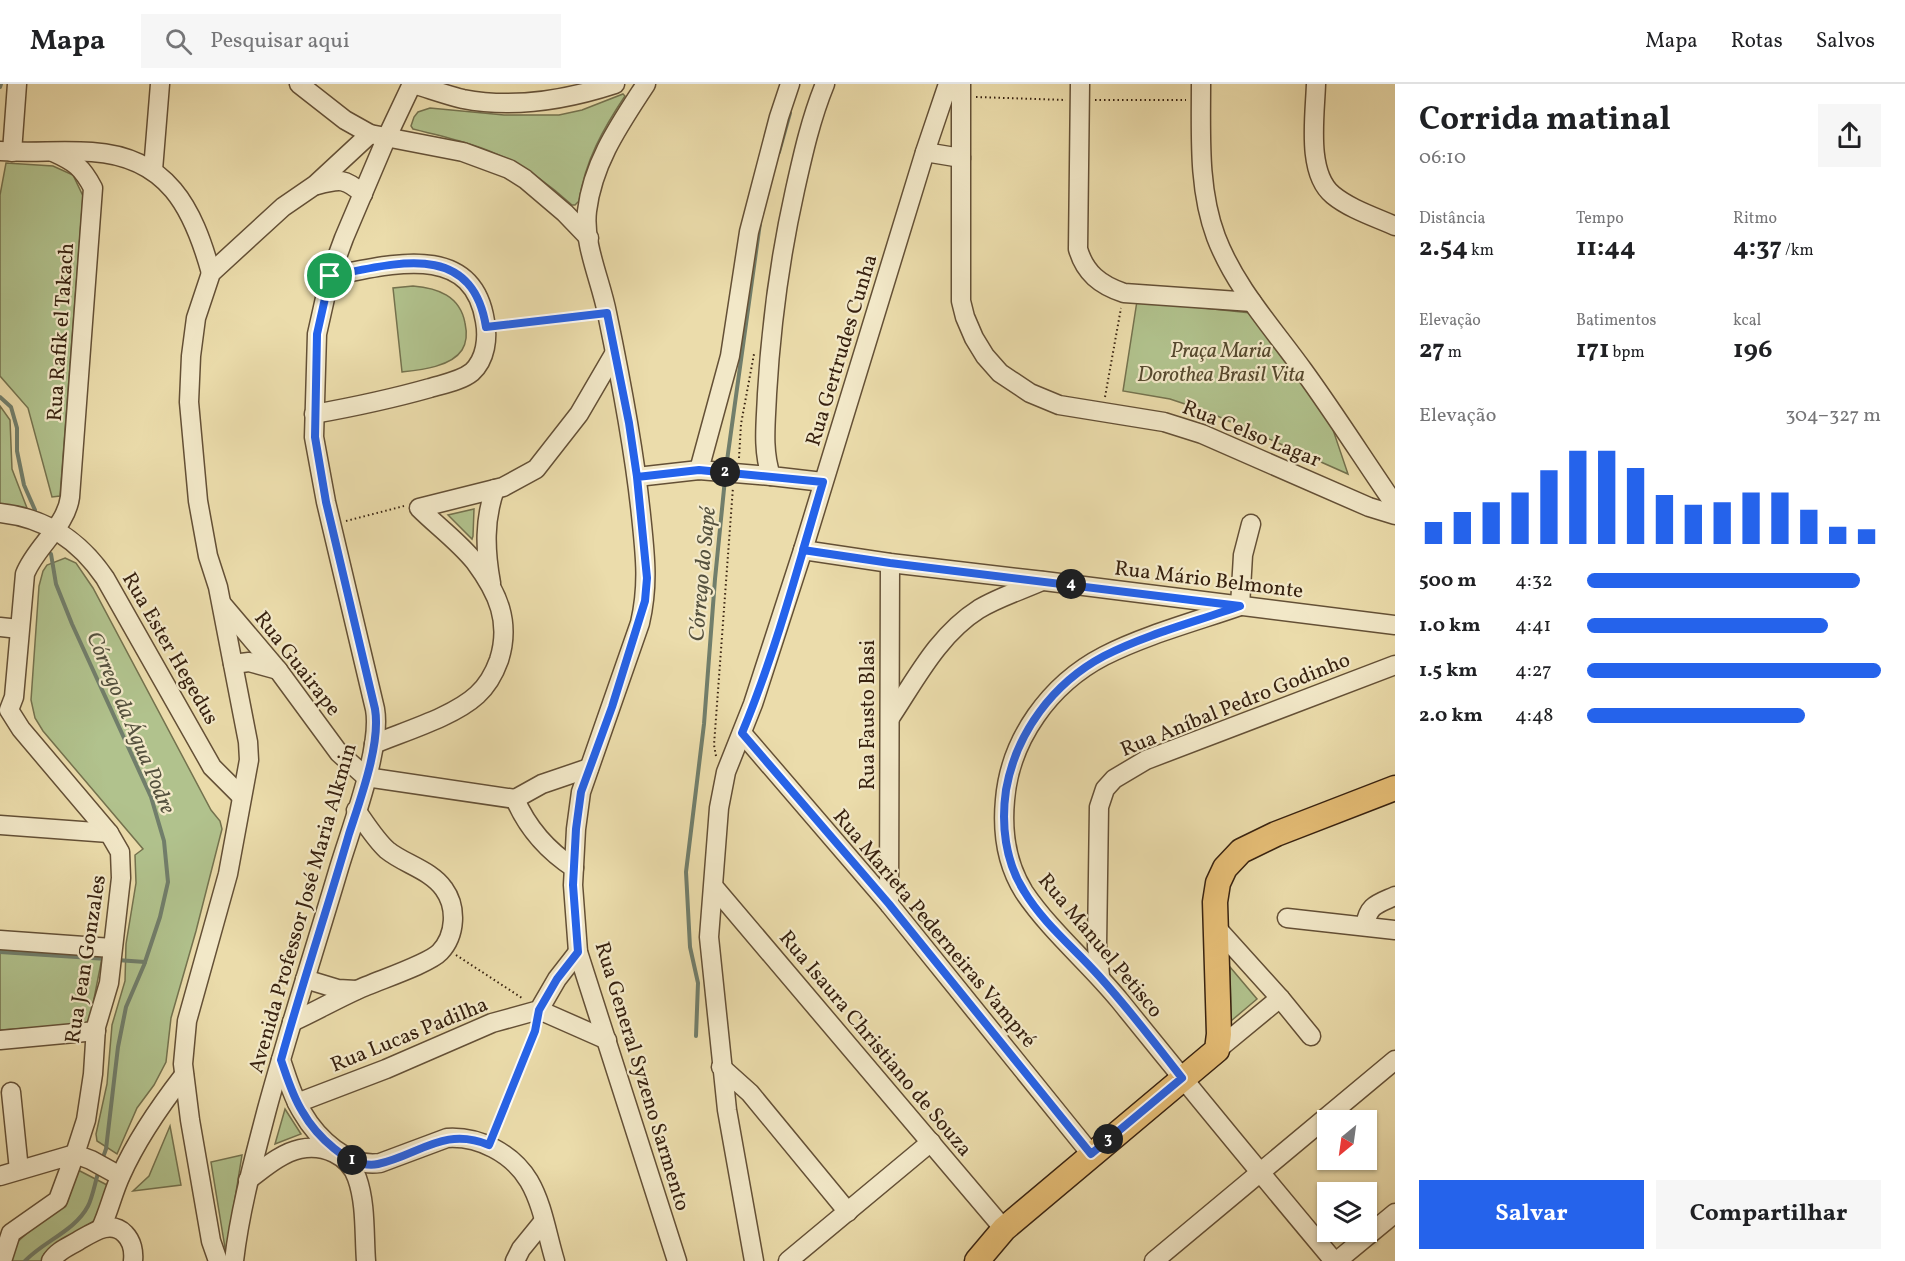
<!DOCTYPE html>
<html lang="pt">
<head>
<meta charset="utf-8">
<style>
	:root { --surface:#fff; --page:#f6f6f6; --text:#202124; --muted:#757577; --line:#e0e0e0; --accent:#2563eb }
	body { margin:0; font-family:Vollkorn,serif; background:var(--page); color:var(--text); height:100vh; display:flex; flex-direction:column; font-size:22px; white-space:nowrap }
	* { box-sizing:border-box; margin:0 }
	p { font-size:20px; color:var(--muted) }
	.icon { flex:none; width:33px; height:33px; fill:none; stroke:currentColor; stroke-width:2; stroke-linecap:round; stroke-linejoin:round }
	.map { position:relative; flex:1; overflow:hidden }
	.details { display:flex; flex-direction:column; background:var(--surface); width:510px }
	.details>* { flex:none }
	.needle { width:39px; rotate:209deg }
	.fabs { position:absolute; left:1317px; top:1026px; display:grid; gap:12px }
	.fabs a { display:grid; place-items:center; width:60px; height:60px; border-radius:0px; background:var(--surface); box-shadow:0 2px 4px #0004; font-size:30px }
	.pin { position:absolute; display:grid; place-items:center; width:51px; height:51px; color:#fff; margin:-26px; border:3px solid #fff; border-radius:50%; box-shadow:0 2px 6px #0007 }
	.km { position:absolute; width:30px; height:30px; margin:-15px; border-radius:50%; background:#222; color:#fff; font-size:16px; line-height:30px; text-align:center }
	.round { display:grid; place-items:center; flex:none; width:63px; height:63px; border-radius:0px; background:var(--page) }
	.headline { display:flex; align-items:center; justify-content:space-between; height:102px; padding:0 24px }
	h1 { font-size:33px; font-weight:700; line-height:45px }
	.figures { display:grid; grid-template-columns:repeat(3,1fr); gap:9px; height:102px; padding:6px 24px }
	.figures div { display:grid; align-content:center }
	.figures b { font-size:26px; font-weight:700 }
	.figures small { font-size:16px; font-weight:400 }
	.figures p { font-size:16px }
	.chart { height:168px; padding:12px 24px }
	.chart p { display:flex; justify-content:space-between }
	.chart svg { width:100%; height:108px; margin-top:6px; stroke:var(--accent); stroke-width:6 }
	.cta { display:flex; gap:12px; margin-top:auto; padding:12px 24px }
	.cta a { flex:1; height:69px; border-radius:0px; background:var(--accent); color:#fff; font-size:24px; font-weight:700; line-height:69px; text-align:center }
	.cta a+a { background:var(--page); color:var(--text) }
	ul { padding:0 24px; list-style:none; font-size:20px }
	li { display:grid; grid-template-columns:96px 72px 1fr; align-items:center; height:45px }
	li i { height:15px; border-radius:8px; background:var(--accent) }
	header { display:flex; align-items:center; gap:36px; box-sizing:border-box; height:84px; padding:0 30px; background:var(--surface); border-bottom:2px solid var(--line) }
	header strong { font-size:28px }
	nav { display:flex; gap:33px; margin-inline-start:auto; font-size:21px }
	.search { width:420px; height:54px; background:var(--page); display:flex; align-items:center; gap:15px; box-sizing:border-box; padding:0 21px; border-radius:0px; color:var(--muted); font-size:22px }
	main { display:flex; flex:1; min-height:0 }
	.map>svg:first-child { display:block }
	.green { fill:#b1c28d; stroke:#74724e; stroke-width:1.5 }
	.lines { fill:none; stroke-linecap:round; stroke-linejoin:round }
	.stream { stroke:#717e6b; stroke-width:4 }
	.minor-casing { stroke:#645036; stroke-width:21 }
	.major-casing { stroke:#37210f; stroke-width:27 }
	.path { stroke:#37210f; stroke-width:2; stroke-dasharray:1.5 3; stroke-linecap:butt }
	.minor { stroke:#f2e8c8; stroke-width:18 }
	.major { stroke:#e6be76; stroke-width:24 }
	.route-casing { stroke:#fff; stroke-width:12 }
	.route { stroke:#2563eb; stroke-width:8 }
	.labels { text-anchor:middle; stroke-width:4.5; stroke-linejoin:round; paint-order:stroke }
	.street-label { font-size:21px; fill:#37210f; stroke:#f2e8c8 }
	.park-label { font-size:21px; font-style:italic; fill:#56492e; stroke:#f2e8c8 }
	.water-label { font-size:22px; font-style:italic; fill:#54503d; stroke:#f2e8c8 }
</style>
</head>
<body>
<header>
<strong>Mapa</strong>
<div class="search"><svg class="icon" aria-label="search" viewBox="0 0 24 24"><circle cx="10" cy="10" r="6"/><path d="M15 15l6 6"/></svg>Pesquisar aqui</div>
<nav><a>Mapa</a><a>Rotas</a><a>Salvos</a></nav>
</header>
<main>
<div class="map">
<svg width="1395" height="1177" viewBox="0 0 1395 1177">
	<rect width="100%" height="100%" fill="#ebdcab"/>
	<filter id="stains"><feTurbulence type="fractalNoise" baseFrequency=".00333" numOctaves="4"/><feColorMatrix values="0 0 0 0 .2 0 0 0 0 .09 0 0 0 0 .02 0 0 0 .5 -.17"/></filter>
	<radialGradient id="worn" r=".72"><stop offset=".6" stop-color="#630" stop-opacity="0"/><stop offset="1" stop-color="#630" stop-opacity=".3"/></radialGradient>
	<g class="green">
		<path d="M623,10L625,12C603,45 585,77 579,117L575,121H572C517,71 483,62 413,45L411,42L414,33L418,28L430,24L504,31H559L582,26Z"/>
		<path d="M6,79L53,82L73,91L83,112L60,412L52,413L28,324L0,292V111Z"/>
		<path d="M413,202C438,204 460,212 465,239C467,248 467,258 462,266C451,283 420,286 402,288L393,204Z"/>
		<path d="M1137,217L1251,229L1264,249L1329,334L1348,390L1206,327L1170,315L1123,307Z"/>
		<path d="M0,322L10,336L12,385L27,424L0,420Z"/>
		<path d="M474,425L473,452L472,455L448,431Z"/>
		<path d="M65,474L76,479L93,504L211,726L220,737L222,745L196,847L171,934L166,978L154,1001L137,1024L117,1070L97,1057L96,1050L107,1000L112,941L125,897L126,860L136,799L135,771L143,765L43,647L35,634L31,616L39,502L43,487L47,481Z"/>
		<path d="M0,866L102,874L89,940L0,946Z"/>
		<path d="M1230,883L1257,915L1231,937Z"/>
		<path d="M285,1025L301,1050L275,1060Z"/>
		<path d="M170,1042L181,1101L133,1107L149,1092Z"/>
		<path d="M242,1071L226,1170L211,1078Z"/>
		<path d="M78,1086L107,1101L97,1135L44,1170L43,1177H9L13,1162L47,1131L68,1116Z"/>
	</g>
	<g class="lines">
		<g class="stream">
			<path d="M0,3L1,0"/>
			<path d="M779,68L790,29"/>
			<path d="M0,313L11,323L17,344V367L24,401L35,426"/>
			<path d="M726,384L760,139"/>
			<path d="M51,470L56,500L72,540L151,713L164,757L168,798L160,833L144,881L126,923L118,963L106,1065L102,1076"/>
			<path d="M0,868L107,875"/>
			<path d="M117,876L145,878"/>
			<path d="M696,952L698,899L690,863L686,788L704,640L715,495L725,395"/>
			<path d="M25,1177C44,1157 75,1147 88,1122C93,1112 95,1098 99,1086"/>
		</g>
		<g class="minor-casing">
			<g id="minor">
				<path d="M299,0L345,36L370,50L463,68L509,85L525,95L565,129L589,154"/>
				<path d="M413,0C430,5 446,11 463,15C514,25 566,16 615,0"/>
				<path d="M646,0C620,40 593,78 587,127C583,160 601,197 607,229C621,296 634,363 641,431C645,470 649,500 640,539L581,708L576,745L573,801L578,868L677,1177"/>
				<path d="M961,0V217L965,233L974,254L985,272L1000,289L1030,309L1059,321L1164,338L1202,350L1369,423L1395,431"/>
				<path d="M1080,0L1078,165C1085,189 1100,201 1124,209L1252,218"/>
				<path d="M1201,0C1201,51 1198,105 1216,153C1235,203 1272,243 1303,286C1335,330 1364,376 1395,421"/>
				<path d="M1316,0C1315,32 1306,89 1333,111C1350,125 1375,133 1395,142"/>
				<path d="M0,67C31,69 62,66 92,68C168,73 193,124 211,189"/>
				<path d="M12,68L17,0"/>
				<path d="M53,68C75,78 82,83 93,104L70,413C66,443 36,462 25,490L14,613L9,626L21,645L109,749L120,768L121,794L109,899L96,943L93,990L86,1036L75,1070L91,1076L120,1092"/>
				<path d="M925,68L961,74"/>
				<path d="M153,86L160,0"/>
				<path d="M317,101C340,95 345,94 363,110"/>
				<path d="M314,330C353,323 391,315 430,304C443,300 461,297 472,288C486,275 488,254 485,237C472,155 386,182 330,192"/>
				<path d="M699,386L730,272L749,148L779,33L790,0"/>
				<path d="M637,393L699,386L771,392"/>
				<path d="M823,398L771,392C762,365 766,338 767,310C771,241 780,173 795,106C803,70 811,34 825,0"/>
				<path d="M0,429C46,434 79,456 105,494L212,683L241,712"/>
				<path d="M1251,440L1243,471L1240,522C1197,537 1145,551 1104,572C1050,600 1010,655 1005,716C1002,748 1007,781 1024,808C1051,848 1090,880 1120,917C1191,1005 1262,1091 1334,1177"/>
				<path d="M803,466L890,479L1044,497L1395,541"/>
				<path d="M491,499C485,466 484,436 495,405"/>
				<path d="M222,520L278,586L339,669L366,693L515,715"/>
				<path d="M0,543L19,545"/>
				<path d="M233,580L249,578L278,586"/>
				<path d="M890,634C916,595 938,551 979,525C999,513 1022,506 1042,497"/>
				<path d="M742,649L889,820L1091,1070"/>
				<path d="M374,660C405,647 453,633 477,611C488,601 494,590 499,576C511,538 498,509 475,478C459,458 437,442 419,424L503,403L536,385L579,330L614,270"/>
				<path d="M515,715C527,743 548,767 574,784"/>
				<path d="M515,715L542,700L589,684"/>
				<path d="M0,741L109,749"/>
				<path d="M714,803L1004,1145"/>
				<path d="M889,820L890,479"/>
				<path d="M1287,834L1395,846"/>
				<path d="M1215,842L1280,914L1311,952"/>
				<path d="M1365,842C1368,821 1377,820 1395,812"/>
				<path d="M0,856L112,864"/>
				<path d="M1100,892L1097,862L1099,723L1105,705L1114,695L1146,676L1395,581"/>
				<path d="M305,895L338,905L356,906"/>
				<path d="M539,926L607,956"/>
				<path d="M292,938C314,928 335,916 357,906C376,897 429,880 440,868C456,851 457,823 444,805C431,786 404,780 387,766C375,755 366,740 356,726"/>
				<path d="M0,956L96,947"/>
				<path d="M1217,966L1280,914"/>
				<path d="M281,976C287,993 292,1012 302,1028C317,1054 348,1084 380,1079L447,1054C479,1052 512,1069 529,1097C543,1121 547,1151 555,1177"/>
				<path d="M721,983L750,1009L848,1128"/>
				<path d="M11,1008L19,1086"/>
				<path d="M297,1019L386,985L492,939L539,926L557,895L578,868"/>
				<path d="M0,1092L75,1070L58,1116L11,1149L2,1177"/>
				<path d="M248,1096C263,1085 281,1069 300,1065C323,1060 349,1071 357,1094C366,1119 364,1150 366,1177"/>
				<path d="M101,1144C109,1127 113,1108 121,1091C137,1055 160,1022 184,991"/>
				<path d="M51,1177C57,1167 68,1163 78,1157C92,1149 111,1135 125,1150C132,1157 134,1168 133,1177"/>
				<path d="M218,1177L211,1157L190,1036L183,980L187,937L228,790L249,676L248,658L218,503L208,472L198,417L189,318L191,272L196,234L211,189L283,123L315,101L370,50"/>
				<path d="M234,1177C240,1125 254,1075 267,1025C289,944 315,865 339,784C351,744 382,664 375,625L326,418L314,353L317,250L330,192L344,154L386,55L412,0"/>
				<path d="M515,1177L521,1165L543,1138"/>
				<path d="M754,1177L727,1026L709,853L719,724L726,688L753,620L803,466L925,68L948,0"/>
				<path d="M788,1177L931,1058"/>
				<path d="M1154,1177L1395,976"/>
				<path d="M1337,1177L1395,1129"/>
			</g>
		</g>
		<g class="major-casing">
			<path id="major" d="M977,1177L1004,1145L1217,966L1219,950L1215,818L1218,799L1225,784L1241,767L1276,750L1395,704"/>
		</g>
		<g class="path">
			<path d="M976,13L1066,16"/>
			<path d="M1095,16H1186"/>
			<path d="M500,242L592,230"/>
			<path d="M1105,313L1121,224"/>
			<path d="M739,374L741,340L754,270"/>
			<path d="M346,437L404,422"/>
			<path d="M716,672L714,661L733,403"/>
			<path d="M456,871L522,914"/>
			<path d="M493,1049L536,943"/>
		</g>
		<use href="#minor" class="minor"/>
		<use href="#major" class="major"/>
	</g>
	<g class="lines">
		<g class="route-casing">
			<path id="route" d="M330,192L317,250L315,353L326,418L375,625C381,660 360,716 349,750C327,826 302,900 281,976C287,993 292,1011 302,1027C315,1050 349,1086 378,1080C419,1071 444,1042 489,1061L535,947L539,926L557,895L578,868L573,801L576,745L581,708L612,623L645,517L647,494L637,393L699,386L823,398C799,480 775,570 742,649L889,820L1091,1070L1182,994C1155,959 1128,924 1099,892C1074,864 1043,839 1024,807C1005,777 1001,740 1006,706C1016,649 1053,599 1104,572C1147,550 1195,538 1240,522L890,479L803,466L823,398L699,386L637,393L629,339L607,229L486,243C472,155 394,180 330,192"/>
		</g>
		<use href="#route" class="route"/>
	</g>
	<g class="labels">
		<g class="street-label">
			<text transform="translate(60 248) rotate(-86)" y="7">Rua Rafik el Takach</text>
			<text transform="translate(841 266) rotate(-73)" y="7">Rua Gertrudes Cunha</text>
			<text transform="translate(1252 349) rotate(22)" y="7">Rua Celso Lagar</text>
			<text transform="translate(1209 495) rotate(7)" y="7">Rua Mário Belmonte</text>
			<text transform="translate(171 564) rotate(60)" y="7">Rua Ester Hegedus</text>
			<text transform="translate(298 579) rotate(52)" y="7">Rua Guairape</text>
			<text transform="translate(1235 620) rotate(-22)" y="7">Rua Aníbal Pedro Godinho</text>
			<text transform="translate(867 631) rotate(-90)" y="7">Rua Fausto Blasi</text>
			<text transform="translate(302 824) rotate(-74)" y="7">Avenida Professor José Maria Alkmin</text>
			<text transform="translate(935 844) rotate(50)" y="7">Rua Marieta Pederneiras Vampré</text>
			<text transform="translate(1101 861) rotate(50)" y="7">Rua Manuel Petisco</text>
			<text transform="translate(85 875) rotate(-81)" y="7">Rua Jean Gonzales</text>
			<text transform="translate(409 950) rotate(-22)" y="7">Rua Lucas Padilha</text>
			<text transform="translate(876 959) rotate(50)" y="7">Rua Isaura Christiano de Souza</text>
			<text transform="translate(643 992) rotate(73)" y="7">Rua General Syzeno Sarmento</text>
		</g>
		<g class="park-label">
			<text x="1221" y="273">Praça Maria<tspan x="1221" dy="24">Dorothea Brasil Vita</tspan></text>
		</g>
		<g class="water-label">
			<text transform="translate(701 490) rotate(-85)" y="8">Córrego do Sapé</text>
			<text transform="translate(132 638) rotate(67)" y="8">Córrego da Água Podre</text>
		</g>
	</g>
	<rect width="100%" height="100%" filter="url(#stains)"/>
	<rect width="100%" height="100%" fill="url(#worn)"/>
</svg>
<div class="fabs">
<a><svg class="needle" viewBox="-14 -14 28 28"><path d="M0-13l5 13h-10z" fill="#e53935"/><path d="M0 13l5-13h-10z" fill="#757577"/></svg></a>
<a><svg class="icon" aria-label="layers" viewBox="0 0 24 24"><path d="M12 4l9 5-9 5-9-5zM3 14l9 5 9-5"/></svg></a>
</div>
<div class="pin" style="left:330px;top:192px;background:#1e9e55"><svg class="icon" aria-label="arrive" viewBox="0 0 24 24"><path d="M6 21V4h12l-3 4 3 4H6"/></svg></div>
<b class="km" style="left:352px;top:1076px">1</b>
<b class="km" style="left:725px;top:388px">2</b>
<b class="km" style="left:1108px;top:1055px">3</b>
<b class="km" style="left:1071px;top:500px">4</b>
</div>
<section class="details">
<div class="headline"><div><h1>Corrida matinal</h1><p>06:10</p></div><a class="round"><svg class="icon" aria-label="share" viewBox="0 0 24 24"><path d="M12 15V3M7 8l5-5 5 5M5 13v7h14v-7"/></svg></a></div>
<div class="figures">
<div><p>Distância</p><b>2.54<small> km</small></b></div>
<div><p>Tempo</p><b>11:44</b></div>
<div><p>Ritmo</p><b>4:37<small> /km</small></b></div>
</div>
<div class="figures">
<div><p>Elevação</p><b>27<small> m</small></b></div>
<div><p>Batimentos</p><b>171<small> bpm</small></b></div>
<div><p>kcal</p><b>196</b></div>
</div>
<div class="chart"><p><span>Elevação</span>304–327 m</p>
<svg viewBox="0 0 160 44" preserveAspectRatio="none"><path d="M5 44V35M15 44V31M25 44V27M35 44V23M45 44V14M55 44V6M65 44V6M75 44V13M85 44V24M95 44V28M105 44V27M115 44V23M125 44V23M135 44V30M145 44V37M155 44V38"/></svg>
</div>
<ul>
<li><b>500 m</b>4:32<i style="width:93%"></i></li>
<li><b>1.0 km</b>4:41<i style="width:82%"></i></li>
<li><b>1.5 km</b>4:27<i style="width:100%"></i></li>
<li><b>2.0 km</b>4:48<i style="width:74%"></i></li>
</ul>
<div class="cta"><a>Salvar</a><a>Compartilhar</a></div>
</section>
</main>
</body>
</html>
